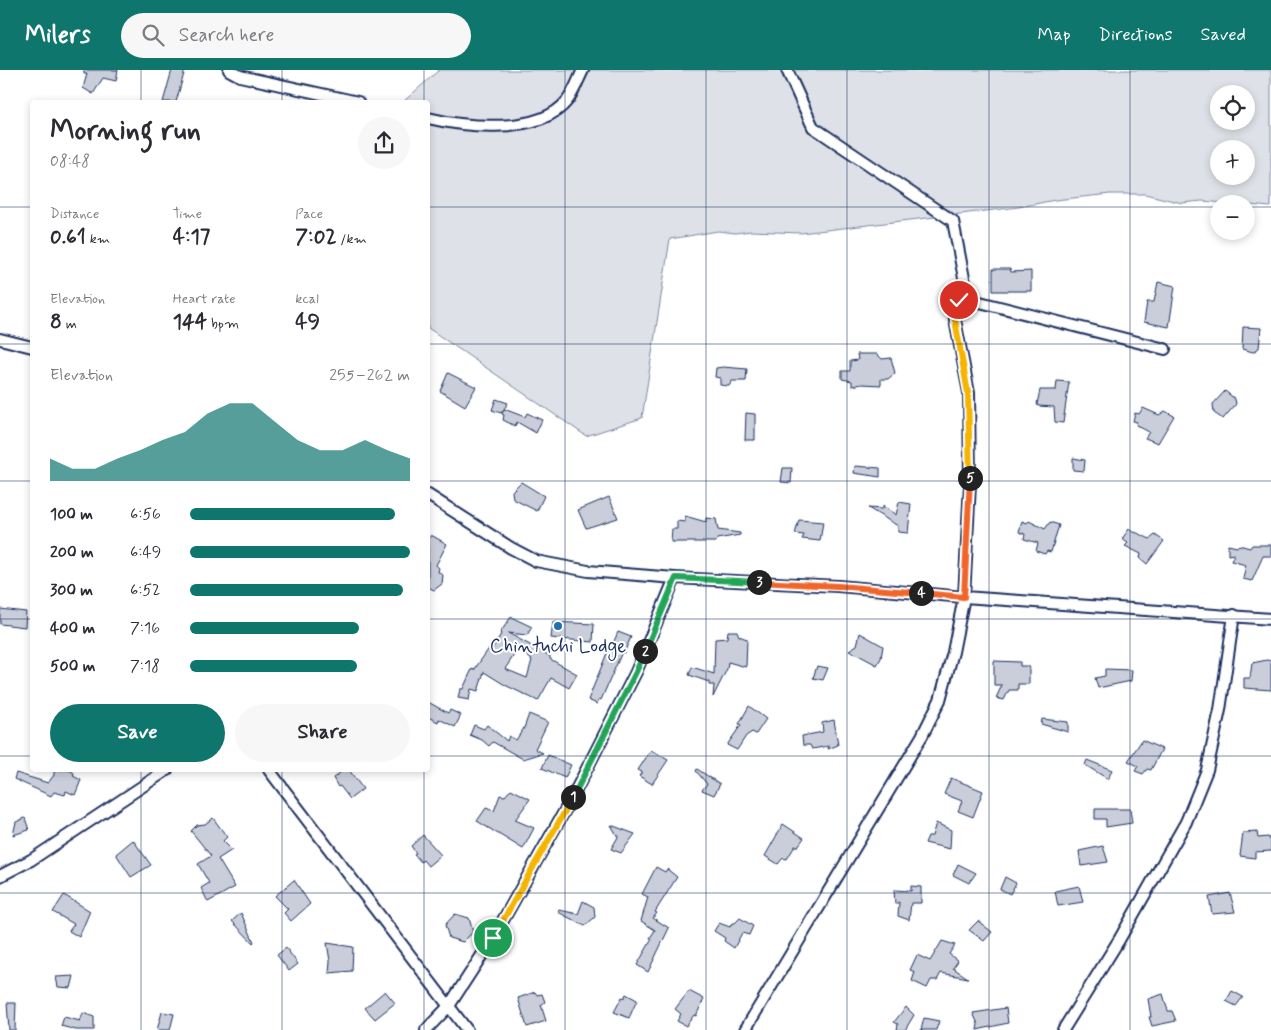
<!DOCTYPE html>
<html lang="en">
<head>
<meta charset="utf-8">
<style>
	:root { --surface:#fff; --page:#f7f7f7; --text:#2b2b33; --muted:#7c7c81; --accent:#0f766e }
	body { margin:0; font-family:Mynerve,sans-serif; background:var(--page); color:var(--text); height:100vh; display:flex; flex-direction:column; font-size:19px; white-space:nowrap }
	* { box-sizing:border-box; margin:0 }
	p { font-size:16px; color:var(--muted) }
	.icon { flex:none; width:28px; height:28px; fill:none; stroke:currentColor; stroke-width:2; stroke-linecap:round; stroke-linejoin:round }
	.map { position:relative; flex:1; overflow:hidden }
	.details { position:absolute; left:30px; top:30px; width:400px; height:672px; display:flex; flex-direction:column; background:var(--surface); border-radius:5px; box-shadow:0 2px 8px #0003 }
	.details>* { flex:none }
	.controls { position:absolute; left:1210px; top:15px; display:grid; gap:10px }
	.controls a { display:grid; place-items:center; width:45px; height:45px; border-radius:50%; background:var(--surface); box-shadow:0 2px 8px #0003; font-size:25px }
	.pin { position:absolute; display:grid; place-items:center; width:42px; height:42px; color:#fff; margin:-21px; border:2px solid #fff; border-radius:50%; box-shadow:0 1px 5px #0007 }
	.km { position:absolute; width:25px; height:25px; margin:-12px; border-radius:50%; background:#222; color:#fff; font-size:14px; line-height:25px; text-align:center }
	.round { display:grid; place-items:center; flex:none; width:52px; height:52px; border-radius:26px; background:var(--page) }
	.headline { display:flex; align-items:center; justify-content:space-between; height:85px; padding:0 20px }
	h1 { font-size:28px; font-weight:800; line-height:38px }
	.stats { display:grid; grid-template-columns:repeat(3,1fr); gap:8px; height:85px; padding:5px 20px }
	.stats div { display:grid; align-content:center }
	.stats b { font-size:21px; font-weight:800 }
	.stats small { font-size:14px; font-weight:400 }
	.stats p { font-size:14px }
	.chart { height:140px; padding:10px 20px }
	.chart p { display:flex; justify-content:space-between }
	.chart svg { width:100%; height:90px; margin-top:5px; fill:var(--accent); opacity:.7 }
	.cta { display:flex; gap:10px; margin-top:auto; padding:10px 20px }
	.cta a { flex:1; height:58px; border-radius:30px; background:var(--accent); color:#fff; font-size:20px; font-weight:800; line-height:58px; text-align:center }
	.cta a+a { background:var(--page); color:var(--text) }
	ul { padding:0 20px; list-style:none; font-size:16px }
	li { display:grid; grid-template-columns:80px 60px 1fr; align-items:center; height:38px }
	li i { height:12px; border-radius:6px; background:var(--accent) }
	header { display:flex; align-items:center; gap:30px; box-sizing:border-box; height:70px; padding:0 25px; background:var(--accent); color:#fff }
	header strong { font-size:24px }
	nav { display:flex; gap:28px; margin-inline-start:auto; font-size:18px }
	.search { width:350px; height:45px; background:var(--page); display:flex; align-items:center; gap:12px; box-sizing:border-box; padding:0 18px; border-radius:28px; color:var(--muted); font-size:19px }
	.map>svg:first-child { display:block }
	.green { fill:#dee1e7; stroke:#7c88a2; fill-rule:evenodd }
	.building { fill:#caceda; stroke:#1b2f5e; fill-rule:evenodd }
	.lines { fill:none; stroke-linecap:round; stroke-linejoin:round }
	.minor-casing { stroke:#1b2f5e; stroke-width:14 }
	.minor { stroke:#fff; stroke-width:10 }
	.split-1-casing { stroke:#fff; stroke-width:10 }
	.split-2-casing { stroke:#fff; stroke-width:10 }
	.split-3-casing { stroke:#fff; stroke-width:10 }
	.split-4-casing { stroke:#fff; stroke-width:10 }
	.split-5-casing { stroke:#fff; stroke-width:10 }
	.split-6-casing { stroke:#fff; stroke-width:10 }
	.split-1 { stroke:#f5b400; stroke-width:6 }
	.split-2 { stroke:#22a559; stroke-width:6 }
	.split-3 { stroke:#22a559; stroke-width:6 }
	.split-4 { stroke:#f0652b; stroke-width:6 }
	.split-5 { stroke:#f0652b; stroke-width:6 }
	.split-6 { stroke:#f5b400; stroke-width:6 }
	.grid { fill:none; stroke:#1b2f5e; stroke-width:1; stroke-opacity:0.55 }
	.poi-dot { fill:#1f6fb2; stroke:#fff; stroke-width:2 }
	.labels { text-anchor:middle; stroke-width:4; stroke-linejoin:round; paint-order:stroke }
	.poi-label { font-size:19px; fill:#1b2f5e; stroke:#fff }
</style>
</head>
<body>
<header>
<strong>Milers</strong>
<div class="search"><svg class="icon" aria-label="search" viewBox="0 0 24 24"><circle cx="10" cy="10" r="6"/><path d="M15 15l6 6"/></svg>Search here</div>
<nav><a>Map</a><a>Directions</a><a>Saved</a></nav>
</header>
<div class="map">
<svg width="1271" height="960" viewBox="0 0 1271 960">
	<rect width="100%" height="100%" fill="#fff"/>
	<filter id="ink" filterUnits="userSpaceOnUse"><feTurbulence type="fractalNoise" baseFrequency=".02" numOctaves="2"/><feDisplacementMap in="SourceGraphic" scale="10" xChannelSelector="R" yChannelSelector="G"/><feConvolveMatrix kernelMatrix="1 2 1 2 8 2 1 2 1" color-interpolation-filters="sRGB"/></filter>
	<g filter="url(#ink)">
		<path class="green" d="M439,0H1271V137L1202,131L1182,133L1145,124H1110L1055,130L1019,137L801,163L751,161L735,163L718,161L670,169L642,348L586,366L428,258V32H403ZM1219,24H1246V51H1219ZM1219,79H1246V106H1219Z"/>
		<g class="building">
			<path d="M84,0H118L116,11L103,8L93,24L83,18L87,4H84Z"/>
			<path d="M172,0H185L176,32H163Z"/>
			<path d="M993,199H1010L1011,202L1031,201V221H993Z"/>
			<path d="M1158,212L1175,216L1169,257L1144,252L1147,232H1154Z"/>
			<path d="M1243,257L1261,258L1259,278L1253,282L1242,279Z"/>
			<path d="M857,284H877L882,289L891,288L895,303L888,309H881V315L862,314L852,316V311L842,309V301H850V291L858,290Z"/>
			<path d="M723,297L747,299L746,311H732L729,316L720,315V308L715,307L716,298Z"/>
			<path d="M448,303L476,317L465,336L440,321Z"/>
			<path d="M1057,311L1069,312L1063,353L1055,352L1054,337L1038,336L1037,334L1040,320H1056Z"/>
			<path d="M1225,321L1235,329L1236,334L1223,349L1214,343L1213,334Z"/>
			<path d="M496,329L508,333L504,339L525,347L527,343L542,350L536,363L517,352L515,356L503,350L504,345L502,344L504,339L501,343L492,340Z"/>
			<path d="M1143,338L1159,345L1165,341L1174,346L1158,373L1145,368L1149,362L1136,355L1137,352L1133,351L1135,343L1139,344Z"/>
			<path d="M746,343L755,344V370H745Z"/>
			<path d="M1073,388L1085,390L1084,401L1073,400Z"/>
			<path d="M855,396L880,398V407L854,403Z"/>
			<path d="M783,398H792L791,413L781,412Z"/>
			<path d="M521,412L544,426L537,441L513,429L512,421Z"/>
			<path d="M609,427L618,448L586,458L578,440Z"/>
			<path d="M899,432L911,434L908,463L898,462V456L868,438L882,439L883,436L896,445Z"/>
			<path d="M685,446L706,452V448L716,449L718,460L740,463V465L717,469L716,472H671L672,459H677V451L685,452Z"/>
			<path d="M799,450L823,452L820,471L802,469L804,465L795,464Z"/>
			<path d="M1022,451L1027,453L1029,451L1045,459L1050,452L1059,455L1051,482L1047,481L1045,484L1036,481L1038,473L1024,469L1025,464L1019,462Z"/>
			<path d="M1129,459L1134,463L1135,462L1150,469L1155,465L1164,471L1147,494L1140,488L1141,484L1125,476L1128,473L1122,469Z"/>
			<path d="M431,465L447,474L436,495L439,498L438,502L443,505L442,514L434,520L428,517V471Z"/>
			<path d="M1228,475L1237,477L1239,475L1250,478L1252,475H1271V486H1263L1252,511L1243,509L1246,495L1231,491L1234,484L1228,485Z"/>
			<path d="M0,539L26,542L25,557L0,554Z"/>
			<path d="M511,547L532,557L527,565L508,563L550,586V589L577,604L569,618L551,608L538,631L505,615L484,602L478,621L471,619L469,630L458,628L460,619H463L472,599L474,600L490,577L492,578L491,581L501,564L500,563ZM518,579L532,590L527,608L505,599Z"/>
			<path d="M553,552L594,554L593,572L551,568Z"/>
			<path d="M728,561H737L739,566L747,569L746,597L728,592L727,599L713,627L714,615H709V612L689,605L692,597L714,604L715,569L727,568Z"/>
			<path d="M618,562L631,567L624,583L622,582L601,630L599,629L597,634L588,630L609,578H611Z"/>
			<path d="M860,563L883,576L881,588L877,595L849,580L857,575Z"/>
			<path d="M1267,590L1271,591V620L1244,618V608H1250L1252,593Z"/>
			<path d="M994,591L1020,592V596H1029V614H1018V620H1009L1004,630L996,628L1002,615H994Z"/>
			<path d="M817,596L828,598L823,610L813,608Z"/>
			<path d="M1105,599L1132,600L1131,611L1098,618L1095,608L1105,606Z"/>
			<path d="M428,632L448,643L450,640L461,645L455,657L439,649L438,652L428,647Z"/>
			<path d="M749,636L766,649L756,664L752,662L746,666L737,680L727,675L741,655L739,654Z"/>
			<path d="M529,644L548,652L535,679L543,683L523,689L493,672L489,676L482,670L470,665L474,655L484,659L487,655L507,671L509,666L516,670L524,658Z"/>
			<path d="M1042,649L1068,652V662L1041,654Z"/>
			<path d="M834,650L838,675L828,679L829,676L812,679L810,675H803L802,666L823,662L822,653Z"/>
			<path d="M1142,670L1162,679L1151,700L1147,699L1143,704L1135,701L1138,696L1128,691Z"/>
			<path d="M651,680L668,690L652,714L639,706L642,702L638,700Z"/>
			<path d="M548,685L571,695L565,708L542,698Z"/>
			<path d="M1087,690L1112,700L1108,709L1085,695Z"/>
			<path d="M697,699L720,714L714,725L702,720L707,714L696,701Z"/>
			<path d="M54,700H69L74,703L73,706L81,710L75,725L66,721L65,725L54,722L51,726L14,709L16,703L48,713L54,705Z"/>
			<path d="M344,700H349L363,719L350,729L340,716L338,717L333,708Z"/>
			<path d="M951,708L983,721L973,747L958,741L962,731L944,724Z"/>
			<path d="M511,719L530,729L515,750L534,758L523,779L477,751L486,738L494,741L500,725L505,726Z"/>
			<path d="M1095,739H1130L1132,753L1106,757V749H1095Z"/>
			<path d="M25,748L29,760L13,765L16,752Z"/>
			<path d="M213,748L227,767L223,771L232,780L218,789L235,817L208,832L201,818L209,813L198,794L211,786L191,761L197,755L205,754Z"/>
			<path d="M936,753L951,760L950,779L925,773L928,766H932Z"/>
			<path d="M783,754L804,768L798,776H795L787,789L783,788L778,794L765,786Z"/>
			<path d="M611,755L635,764L621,783L611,779L618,767Z"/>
			<path d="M1257,762L1258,768L1268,767L1271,771V781L1255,782V788L1240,786L1243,763Z"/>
			<path d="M423,765L441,785L428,796L423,790L421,792L414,784L416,783L411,776Z"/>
			<path d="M133,770L151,795L131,807L116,784Z"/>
			<path d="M1103,776L1108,792L1081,796L1079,781Z"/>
			<path d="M958,794L976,803L969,813L953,805Z"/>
			<path d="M656,797L665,802L667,799L677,807L655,842L657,843L653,848L669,858L648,902L637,895L652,869L650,868L655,860L641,851L648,827L642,824Z"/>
			<path d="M1005,807L1016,813L1010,824L1000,819Z"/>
			<path d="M294,810L310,834L291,851L284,843L288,839L275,826Z"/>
			<path d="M911,816L921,817V833H911L909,850L898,846L899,832L895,834L894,820L911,821Z"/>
			<path d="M1079,816L1083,832L1058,836L1055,821Z"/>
			<path d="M1230,823L1235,842L1212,844L1209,827Z"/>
			<path d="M64,825L90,841L79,867L69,861L74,854L53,842Z"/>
			<path d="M583,831L594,837L595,847L585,856L558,842L559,840L578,844Z"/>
			<path d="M241,843L254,872L253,873L232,851Z"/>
			<path d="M455,844L469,848L473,862L463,872L449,868L445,855Z"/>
			<path d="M740,848L753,856L749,865L742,863L734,878L724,871L725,868L714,861L719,853L730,857L732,853H735Z"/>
			<path d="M978,851L992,862L984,871L969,860Z"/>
			<path d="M942,871L955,875L949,884L958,891L953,898L968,908L941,903L937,910H931L927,918L912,911L915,902L910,900L917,885L930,891Z"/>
			<path d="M327,873L353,877L352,901L329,903L330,891Z"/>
			<path d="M286,878L298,894L289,901L277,885Z"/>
			<path d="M74,906L71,918L58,917L56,907Z"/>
			<path d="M385,921L395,933L375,949L365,938Z"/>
			<path d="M689,921L704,929L696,946L694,945L686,956L677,951L681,944L675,939Z"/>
			<path d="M1232,921L1243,927L1236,936L1226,931Z"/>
			<path d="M535,922L537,925L542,924L545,932L541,935L546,951L527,957L518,928Z"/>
			<path d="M626,924L637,930L629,948L614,942L622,927L624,928Z"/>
			<path d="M1163,924L1168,941H1172L1176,951L1152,956L1149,947H1151L1148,929Z"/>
			<path d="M7,933H16L15,960H9Z"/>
			<path d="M906,937L914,945L905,960H897L898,954L894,952Z"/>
			<path d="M1006,938L1008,953L977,960L978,954L973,943Z"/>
			<path d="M162,942L174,944L170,960H157Z"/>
			<path d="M83,943L94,947V960H76L61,956L64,947L80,951Z"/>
			<path d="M924,948L939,951L936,960H921Z"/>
		</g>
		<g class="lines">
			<g class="minor-casing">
				<g id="minor">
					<path d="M229,0L240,6L358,32"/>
					<path d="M787,0L813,57L953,151L968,229"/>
					<path d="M428,48C465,57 540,65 567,31C574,22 578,10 583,0"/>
					<path d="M0,269L32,277"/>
					<path d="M428,425L511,478L536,491L588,501L675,508L838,516L964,527L1271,549"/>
					<path d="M269,700L467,960"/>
					<path d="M0,806L31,790L167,700"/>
					<path d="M426,960L449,936L493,868L573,726L636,602L675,508"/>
					<path d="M745,960L922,666L940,630L953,582L964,527L970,414L969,323L955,250V236L959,230L968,229L1165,279"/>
					<path d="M1063,960L1119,870L1186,752L1207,700L1220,640L1234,545"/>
				</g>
			</g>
			<use href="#minor" class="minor"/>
		</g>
	</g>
	<g class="lines" filter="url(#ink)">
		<g class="split-1-casing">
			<path id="split-1" d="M493,868L573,727"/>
		</g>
		<g class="split-2-casing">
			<path id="split-2" d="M573,727L636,602L645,581"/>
		</g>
		<g class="split-3-casing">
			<path id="split-3" d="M645,581L676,508L759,512"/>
		</g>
		<g class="split-4-casing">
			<path id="split-4" d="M759,512L838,516L921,523"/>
		</g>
		<g class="split-5-casing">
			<path id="split-5" d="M921,523L964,527L970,408"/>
		</g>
		<g class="split-6-casing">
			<path id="split-6" d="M959,230L955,236V250L968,323L970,408"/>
		</g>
		<use href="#split-1" class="split-1"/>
		<use href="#split-2" class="split-2"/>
		<use href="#split-3" class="split-3"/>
		<use href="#split-4" class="split-4"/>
		<use href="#split-5" class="split-5"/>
		<use href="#split-6" class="split-6"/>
	</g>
	<path class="grid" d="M141,0V32M282,0V32M424,0V32M565,0V960M706,0V960M847,0V960M989,0V960M1130,0V960M0,137H32M428,137H1219M1246,137H1271M0,274H32M428,274H1271M0,411H32M428,411H1271M0,549H32M428,549H1271M0,686H32M428,686H1271M141,700V960M282,700V960M424,700V960M0,823H1271"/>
	<circle class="poi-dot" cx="558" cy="556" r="5"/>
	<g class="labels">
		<g class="poi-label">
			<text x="558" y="582">Chintuchi Lodge</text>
		</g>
	</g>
</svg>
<div class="controls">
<a><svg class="icon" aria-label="locate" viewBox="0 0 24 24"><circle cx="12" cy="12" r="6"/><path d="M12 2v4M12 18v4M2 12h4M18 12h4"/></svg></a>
<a>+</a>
<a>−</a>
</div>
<div class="pin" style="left:493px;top:868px;background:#1e9e55"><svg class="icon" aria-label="arrive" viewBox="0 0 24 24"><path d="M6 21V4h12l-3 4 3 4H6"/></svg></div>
<div class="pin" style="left:959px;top:230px;background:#d93025"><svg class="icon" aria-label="check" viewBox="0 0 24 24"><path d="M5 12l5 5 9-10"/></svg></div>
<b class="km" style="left:573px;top:727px">1</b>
<b class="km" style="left:645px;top:581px">2</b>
<b class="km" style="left:759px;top:512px">3</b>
<b class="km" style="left:921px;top:523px">4</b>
<b class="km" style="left:970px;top:408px">5</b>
<section class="details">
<div class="headline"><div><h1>Morning run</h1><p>08:48</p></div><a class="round"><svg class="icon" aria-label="share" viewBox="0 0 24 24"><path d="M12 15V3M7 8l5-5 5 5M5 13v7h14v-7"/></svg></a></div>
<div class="stats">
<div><p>Distance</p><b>0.61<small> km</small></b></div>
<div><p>Time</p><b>4:17</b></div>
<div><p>Pace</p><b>7:02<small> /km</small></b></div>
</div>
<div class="stats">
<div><p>Elevation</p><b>8<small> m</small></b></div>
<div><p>Heart rate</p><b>144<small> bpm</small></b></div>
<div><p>kcal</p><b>49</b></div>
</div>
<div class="chart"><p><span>Elevation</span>255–262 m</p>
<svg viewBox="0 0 160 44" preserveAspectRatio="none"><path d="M0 44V33L10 38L20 38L30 33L40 29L50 24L60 20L70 11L80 6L90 6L100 15L110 24L120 29L130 29L140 24L150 29L160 33V44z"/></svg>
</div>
<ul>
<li><b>100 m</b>6:56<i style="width:93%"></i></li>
<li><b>200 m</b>6:49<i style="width:100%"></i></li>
<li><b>300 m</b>6:52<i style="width:97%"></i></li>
<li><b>400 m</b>7:16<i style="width:77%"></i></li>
<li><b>500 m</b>7:18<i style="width:76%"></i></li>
</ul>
<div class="cta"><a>Save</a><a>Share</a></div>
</section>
</div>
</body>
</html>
